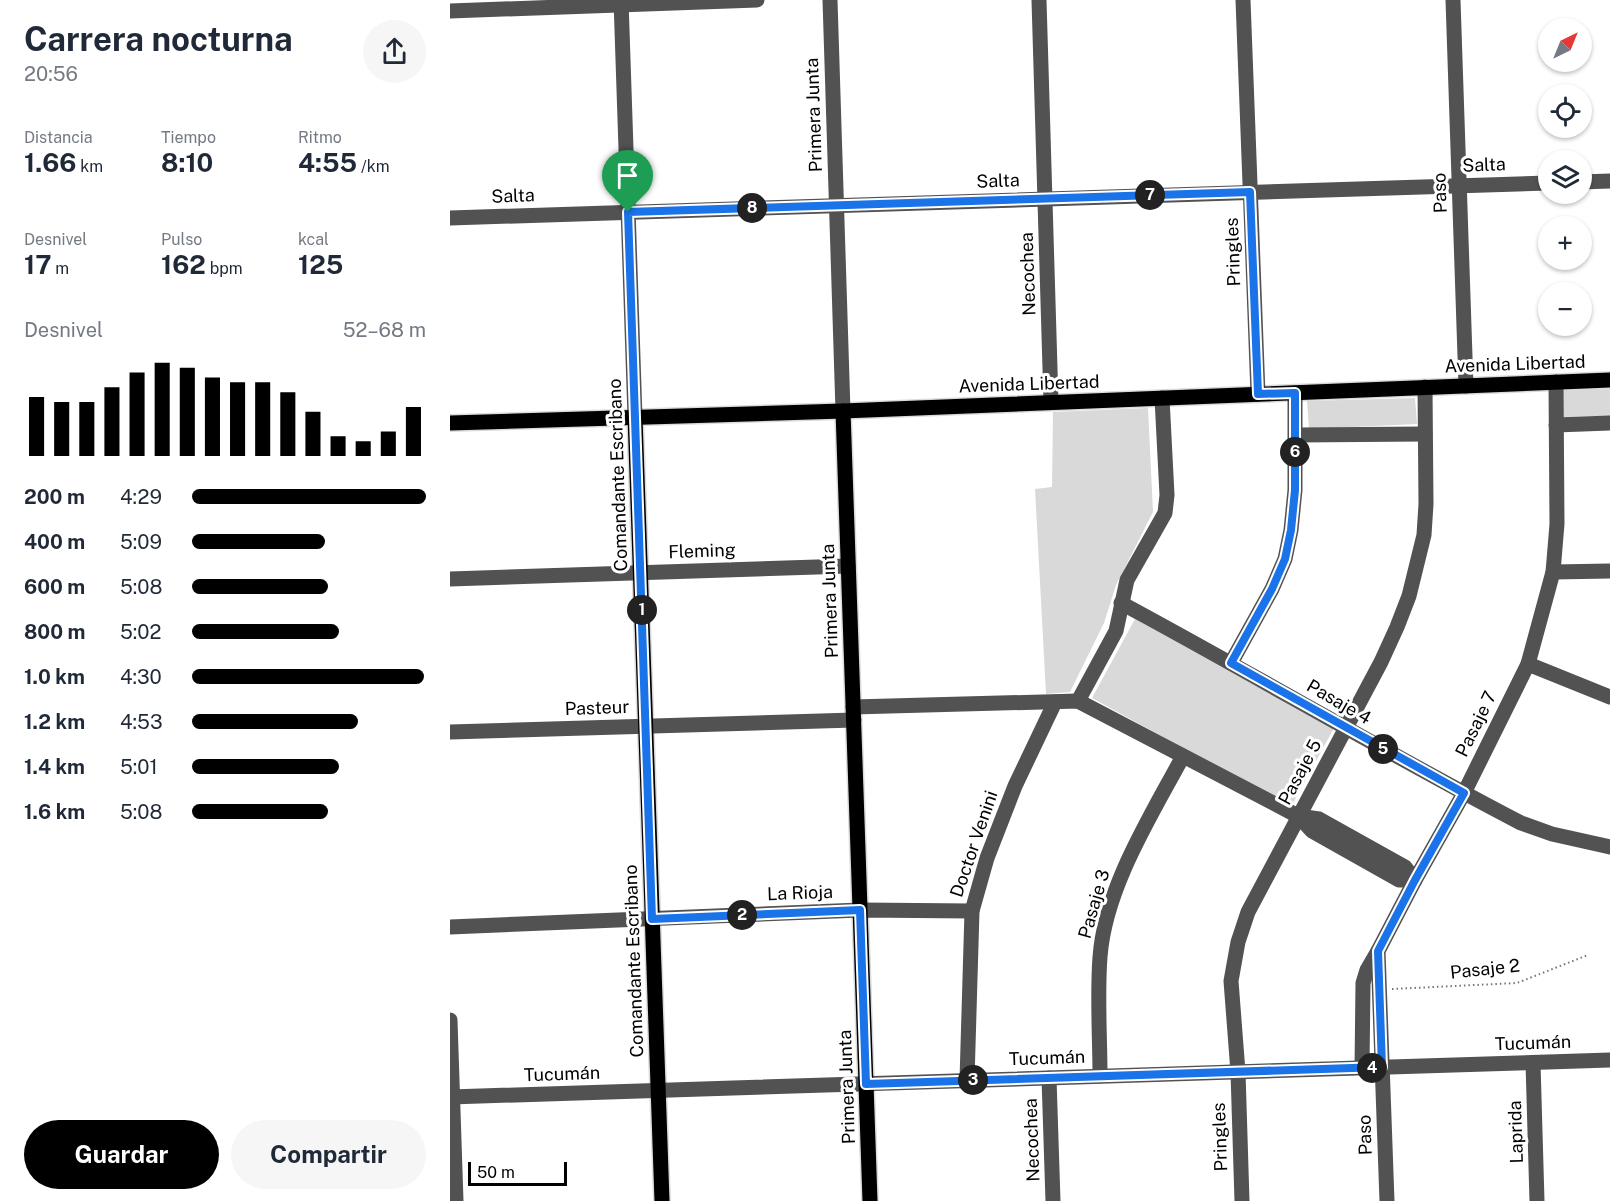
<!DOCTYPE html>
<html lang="es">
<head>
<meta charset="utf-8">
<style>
	:root { --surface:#fff; --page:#f6f6f7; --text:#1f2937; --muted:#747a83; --accent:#000 }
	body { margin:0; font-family:"Public Sans",sans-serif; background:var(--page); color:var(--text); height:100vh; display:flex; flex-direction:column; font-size:22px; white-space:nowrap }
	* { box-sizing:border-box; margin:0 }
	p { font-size:20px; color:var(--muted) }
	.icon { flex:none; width:33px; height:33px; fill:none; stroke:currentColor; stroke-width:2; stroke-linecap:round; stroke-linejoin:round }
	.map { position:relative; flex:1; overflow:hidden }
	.side { display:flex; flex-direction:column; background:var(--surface); width:450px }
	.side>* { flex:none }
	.needle { width:39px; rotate:43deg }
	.tools { position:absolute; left:1088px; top:18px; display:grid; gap:12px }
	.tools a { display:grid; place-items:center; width:54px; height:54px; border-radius:50%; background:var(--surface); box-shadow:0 2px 4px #0004; font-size:30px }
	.scale { position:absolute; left:18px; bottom:15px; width:99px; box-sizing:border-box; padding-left:6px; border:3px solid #000; border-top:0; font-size:16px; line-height:21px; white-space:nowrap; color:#000; -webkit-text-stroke:4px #fff; paint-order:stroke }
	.pin { position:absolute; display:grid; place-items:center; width:51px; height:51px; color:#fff; margin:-62px -26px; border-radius:50% 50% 50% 0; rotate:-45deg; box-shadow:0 0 6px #0007 }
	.pin .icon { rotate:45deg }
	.km { position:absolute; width:30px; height:30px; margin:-15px; border-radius:50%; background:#222; color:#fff; font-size:16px; line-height:30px; text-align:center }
	.round { display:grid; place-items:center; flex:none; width:63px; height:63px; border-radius:32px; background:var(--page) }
	.headline { display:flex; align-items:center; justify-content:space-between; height:102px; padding:0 24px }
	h1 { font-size:33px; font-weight:700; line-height:45px }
	.metrics { display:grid; grid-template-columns:repeat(3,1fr); gap:9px; height:102px; padding:6px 24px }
	.metrics div { display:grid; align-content:center }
	.metrics b { font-size:26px; font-weight:700 }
	.metrics small { font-size:16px; font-weight:400 }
	.metrics p { font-size:16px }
	.chart { height:168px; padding:12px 24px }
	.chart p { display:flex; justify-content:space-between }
	.chart svg { width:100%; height:108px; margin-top:6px; stroke:var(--accent); stroke-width:6 }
	.primary-button { display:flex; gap:12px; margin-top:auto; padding:12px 24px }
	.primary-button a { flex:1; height:69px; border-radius:36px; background:var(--accent); color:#fff; font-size:24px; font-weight:700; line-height:69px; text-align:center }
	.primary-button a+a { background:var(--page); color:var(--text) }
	ul { padding:0 24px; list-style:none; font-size:20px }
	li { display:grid; grid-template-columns:96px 72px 1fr; align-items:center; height:45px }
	li i { height:15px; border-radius:8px; background:var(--accent) }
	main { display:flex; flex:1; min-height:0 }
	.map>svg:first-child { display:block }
	.green { fill:#d9d9d9 }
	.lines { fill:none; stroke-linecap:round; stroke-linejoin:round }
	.major-casing { stroke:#dbdbdb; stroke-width:18 }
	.path { stroke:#747474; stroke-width:2; stroke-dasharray:1.5 3; stroke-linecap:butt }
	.minor { stroke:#525252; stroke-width:15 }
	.major { stroke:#000; stroke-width:15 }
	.route-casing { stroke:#fff; stroke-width:12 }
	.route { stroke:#1a73e8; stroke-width:8 }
	.labels { text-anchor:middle; stroke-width:6; stroke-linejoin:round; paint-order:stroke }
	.street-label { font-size:18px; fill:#000; stroke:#fff }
</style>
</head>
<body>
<main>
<section class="side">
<div class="headline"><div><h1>Carrera nocturna</h1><p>20:56</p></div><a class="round"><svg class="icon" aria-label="share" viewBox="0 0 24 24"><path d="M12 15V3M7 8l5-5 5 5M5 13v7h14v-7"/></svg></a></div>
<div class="metrics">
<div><p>Distancia</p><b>1.66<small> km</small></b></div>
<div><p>Tiempo</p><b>8:10</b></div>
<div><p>Ritmo</p><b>4:55<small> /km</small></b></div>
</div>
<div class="metrics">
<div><p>Desnivel</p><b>17<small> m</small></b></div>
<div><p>Pulso</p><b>162<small> bpm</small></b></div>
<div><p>kcal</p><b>125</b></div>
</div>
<div class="chart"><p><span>Desnivel</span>52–68 m</p>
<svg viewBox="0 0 160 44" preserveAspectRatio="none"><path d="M5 44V20M15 44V22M25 44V22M35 44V16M45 44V10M55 44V6M65 44V8M75 44V12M85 44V14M95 44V14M105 44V18M115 44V26M125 44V36M135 44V38M145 44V34M155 44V24"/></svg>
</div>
<ul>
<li><b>200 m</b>4:29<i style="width:100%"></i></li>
<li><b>400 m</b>5:09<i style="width:57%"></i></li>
<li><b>600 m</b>5:08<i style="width:58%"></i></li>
<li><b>800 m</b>5:02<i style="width:63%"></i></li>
<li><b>1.0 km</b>4:30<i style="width:99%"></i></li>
<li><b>1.2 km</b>4:53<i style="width:71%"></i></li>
<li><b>1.4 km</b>5:01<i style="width:63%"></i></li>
<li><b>1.6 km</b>5:08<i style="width:58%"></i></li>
</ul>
<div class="primary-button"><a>Guardar</a><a>Compartir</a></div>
</section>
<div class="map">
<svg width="1160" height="1201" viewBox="0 0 1160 1201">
	<rect width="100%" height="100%" fill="#fff"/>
	<g class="green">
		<path d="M1160,385V416L1113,417L1112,387Z"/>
		<path d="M965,398L967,424L859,429L857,401Z"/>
		<path d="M698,408L703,512L666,585L654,623L620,692L596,694L585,489L602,487L603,412Z"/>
		<path d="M685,619L884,728L841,807L642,698Z"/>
	</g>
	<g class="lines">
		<g class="major-casing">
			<g id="major">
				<path d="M393,411L420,1201"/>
				<path d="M185,417L212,1201"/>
				<path d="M0,423L393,411L1160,380"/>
			</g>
		</g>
		<path class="path" d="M942,989L1067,983L1138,955"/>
		<g class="minor">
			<path d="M171,0L185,417"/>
			<path d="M380,0L393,411"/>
			<path d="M589,0L601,402"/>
			<path d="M793,0L808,394"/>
			<path d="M1003,0L1016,386"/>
			<path d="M0,11L307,0"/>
			<path d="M1131,182L1160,181"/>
			<path d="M0,218L1098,183"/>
			<path d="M1106,425L1160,423"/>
			<path d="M846,435L975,434"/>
			<path d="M1103,572L1160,571"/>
			<path d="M0,579L398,566"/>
			<path d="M671,603C805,675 936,753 1071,823L1102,834L1160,847"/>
			<path d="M781,663L822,589L835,559L841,530L845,490V393"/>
			<path d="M1078,664L1160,697"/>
			<path d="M628,701L666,631L677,580L715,513L717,495L712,398"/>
			<path d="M403,707L628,701L848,816L869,819L955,867L965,880"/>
			<path d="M0,732L404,720"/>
			<path d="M848,816L862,831L949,880H965"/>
			<path d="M0,927L410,910L522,911"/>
			<path d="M0,1020L6,1201"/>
			<path d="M1083,1063L1087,1201"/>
			<path d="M912,1068L913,983L917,970L928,951"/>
			<path d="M650,1076C650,1037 647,996 650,957C655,888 701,816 733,756"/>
			<path d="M599,1078L603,1201"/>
			<path d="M517,1080L522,911L537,858L565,786L605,702"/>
			<path d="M0,1097L1160,1060"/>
			<path d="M792,1201L788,1072L781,981L788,942L798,912L931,662L947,627L959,596L974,535L976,504L975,387"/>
			<path d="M937,1201L928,951L965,880L1014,793L1078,664L1103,572L1107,524L1106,382"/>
		</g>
		<use href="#major" class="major"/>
	</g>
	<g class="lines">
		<g class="route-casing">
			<path id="route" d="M800,192L808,394L845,393V490L841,530L835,559L822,589L781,663L1014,793L965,880L928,951L932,1067L416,1084L410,910L202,919L178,212Z"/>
		</g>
		<use href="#route" class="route"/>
	</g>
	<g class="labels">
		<g class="street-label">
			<text transform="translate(364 115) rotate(-92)" y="6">Primera Junta</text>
			<text transform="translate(1034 165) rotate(-2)" y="6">Salta</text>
			<text transform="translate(548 181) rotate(-2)" y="6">Salta</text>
			<text transform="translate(990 193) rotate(-92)" y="6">Paso</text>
			<text transform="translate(63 196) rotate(-2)" y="6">Salta</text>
			<text transform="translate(783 252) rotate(-92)" y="6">Pringles</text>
			<text transform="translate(578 274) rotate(-92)" y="6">Necochea</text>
			<text transform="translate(1065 364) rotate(-2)" y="6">Avenida Libertad</text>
			<text transform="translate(579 384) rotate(-2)" y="6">Avenida Libertad</text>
			<text transform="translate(168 475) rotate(-92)" y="6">Comandante Escribano</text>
			<text transform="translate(252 551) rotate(-2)" y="6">Fleming</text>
			<text transform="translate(380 601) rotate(-92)" y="6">Primera Junta</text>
			<text transform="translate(889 702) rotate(30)" y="6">Pasaje 4</text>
			<text transform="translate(147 708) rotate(-2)" y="6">Pasteur</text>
			<text transform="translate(1026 724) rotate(-64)" y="6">Pasaje 7</text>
			<text transform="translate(850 772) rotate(-62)" y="6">Pasaje 5</text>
			<text transform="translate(524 844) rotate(-71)" y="6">Doctor Venini</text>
			<text transform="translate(350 893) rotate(-2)" y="6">La Rioja</text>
			<text transform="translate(644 904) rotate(-74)" y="6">Pasaje 3</text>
			<text transform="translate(184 961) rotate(-92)" y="6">Comandante Escribano</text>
			<text transform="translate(1035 969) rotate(-6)" y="6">Pasaje 2</text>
			<text transform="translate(1083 1043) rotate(-2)" y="6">Tucumán</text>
			<text transform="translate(597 1058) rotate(-2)" y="6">Tucumán</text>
			<text transform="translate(112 1074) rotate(-2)" y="6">Tucumán</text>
			<text transform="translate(397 1087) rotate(-92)" y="6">Primera Junta</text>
			<text transform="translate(1066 1132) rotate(-92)" y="6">Laprida</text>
			<text transform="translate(915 1135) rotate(-92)" y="6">Paso</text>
			<text transform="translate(770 1137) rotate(-92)" y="6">Pringles</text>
			<text transform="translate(582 1140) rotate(-92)" y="6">Necochea</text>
		</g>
	</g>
</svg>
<div class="tools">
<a><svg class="needle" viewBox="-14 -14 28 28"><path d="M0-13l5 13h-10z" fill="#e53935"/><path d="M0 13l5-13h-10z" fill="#747a83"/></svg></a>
<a><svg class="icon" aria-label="locate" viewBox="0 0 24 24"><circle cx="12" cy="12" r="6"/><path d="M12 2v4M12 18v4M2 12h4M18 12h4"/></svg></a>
<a><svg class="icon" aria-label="layers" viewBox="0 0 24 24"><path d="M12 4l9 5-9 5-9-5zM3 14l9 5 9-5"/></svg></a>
<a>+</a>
<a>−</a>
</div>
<div class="scale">50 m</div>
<div class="pin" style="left:178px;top:212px;background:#1e9e55"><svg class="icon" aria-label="arrive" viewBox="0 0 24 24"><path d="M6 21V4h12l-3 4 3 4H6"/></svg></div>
<b class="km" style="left:192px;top:610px">1</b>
<b class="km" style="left:292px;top:915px">2</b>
<b class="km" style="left:523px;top:1080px">3</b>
<b class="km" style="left:922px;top:1068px">4</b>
<b class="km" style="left:933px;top:749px">5</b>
<b class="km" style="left:845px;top:452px">6</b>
<b class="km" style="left:700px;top:195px">7</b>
<b class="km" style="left:302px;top:208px">8</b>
</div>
</main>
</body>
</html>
